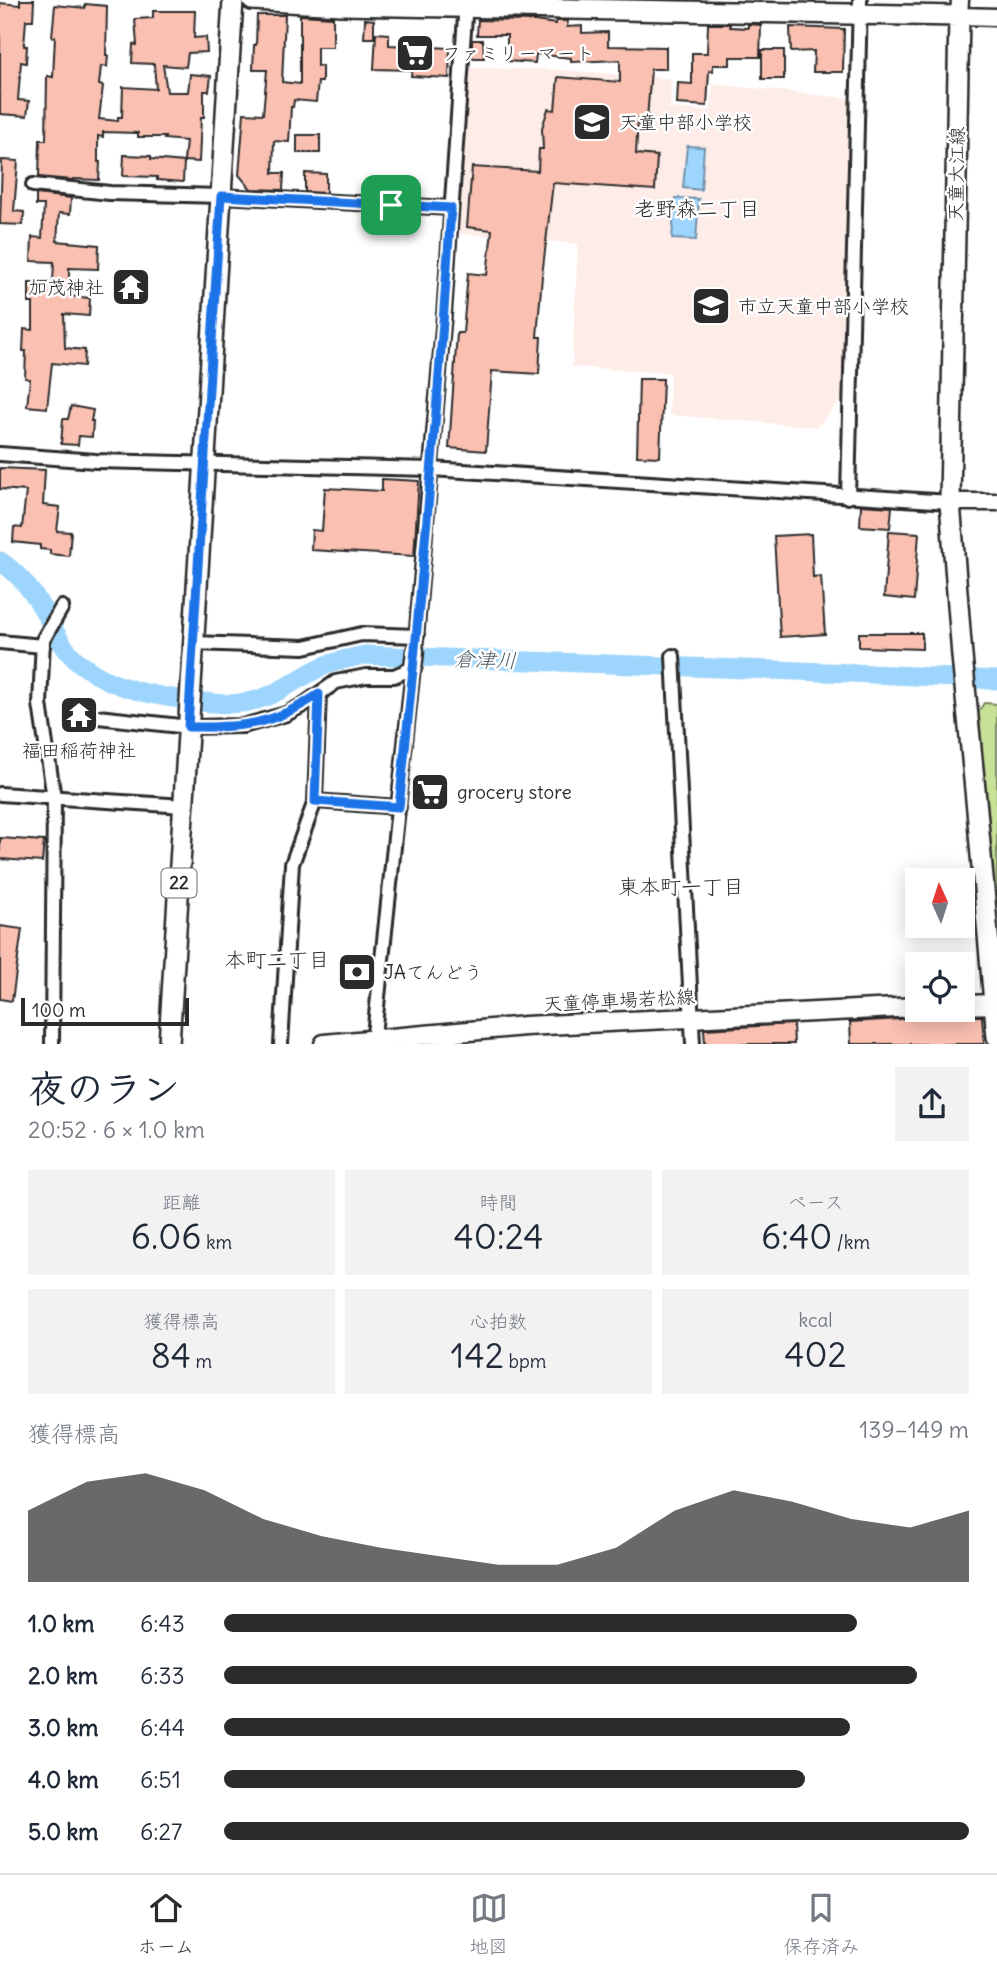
<!DOCTYPE html>
<html lang="ja">
<head>
<meta charset="utf-8">
<style>
	:root { --surface:#fff; --page:#f2f2f3; --text:#1f2937; --muted:#747a83; --line:#e0e1e3; --accent:#2b2b2b }
	body { margin:0; font-family:Delius,"Klee One",sans-serif; background:var(--page); color:var(--text); height:100vh; display:flex; flex-direction:column; font-size:26px; white-space:nowrap }
	* { box-sizing:border-box; margin:0 }
	p { font-size:23px; color:var(--muted) }
	.icon { flex:none; width:38px; height:38px; fill:none; stroke:currentColor; stroke-width:2; stroke-linecap:round; stroke-linejoin:round }
	.map { position:relative; height:1044px; overflow:hidden }
	.details { display:flex; flex-direction:column; background:var(--surface); flex:1 }
	.details>* { flex:none }
	.needle { width:46px; rotate:357deg }
	.tools { position:absolute; left:905px; top:868px; display:grid; gap:14px }
	.tools a { display:grid; place-items:center; width:70px; height:70px; border-radius:0px; background:var(--surface); box-shadow:0 4px 18px #0003; font-size:35px }
	.scale { position:absolute; left:21px; bottom:18px; width:168px; box-sizing:border-box; padding-left:7px; border:4px solid #2b2b2b; border-top:0; font-size:19px; line-height:24px; white-space:nowrap; color:#2b2b2b; -webkit-text-stroke:5px #fff; paint-order:stroke }
	.pin { position:absolute; display:grid; place-items:center; width:60px; height:60px; color:#fff; margin:-30px; border-radius:14px; box-shadow:0 4px 10px #0006 }
	.round { display:grid; place-items:center; flex:none; width:74px; height:74px; border-radius:0px; background:var(--page) }
	.headline { display:flex; align-items:center; justify-content:space-between; height:119px; padding:0 28px }
	h1 { font-size:38px; font-weight:600; line-height:52px }
	.figures { display:grid; grid-template-columns:repeat(3,1fr); gap:10px; height:119px; padding:7px 28px }
	.figures div { display:grid; align-content:center; border-radius:0px; background:var(--page); text-align:center }
	.figures b { font-size:35px; font-weight:600 }
	.figures small { font-size:19px; font-weight:400 }
	.figures p { font-size:19px }
	.chart { height:196px; padding:14px 28px }
	.chart p { display:flex; justify-content:space-between }
	.chart svg { width:100%; height:126px; margin-top:7px; fill:var(--accent); opacity:.7 }
	ul { padding:0 28px; list-style:none; font-size:23px }
	li { display:grid; grid-template-columns:112px 84px 1fr; align-items:center; height:52px }
	li i { height:18px; border-radius:9px; background:var(--accent) }
	.tab-bar { display:flex; justify-content:space-around; align-items:center; height:98px; border-top:2px solid var(--line); background:var(--surface); font-size:19px; color:var(--muted) }
	.tab-bar a { display:grid; justify-items:center; gap:4px }
	.tab-bar .on { color:var(--accent) }
	.map>svg:first-child { display:block }
	.built { fill:#feece8 }
	.green { fill:#c7e197; stroke:#798661; stroke-width:2 }
	.water { fill:#9dd5fd; stroke:#6f91a9; stroke-width:2 }
	.lines { fill:none; stroke-linecap:round; stroke-linejoin:round }
	.river { stroke:#9dd5fd; stroke-width:19 }
	.building { fill:#fac0b2; stroke:#2b2b2b; stroke-width:2 }
	.minor-casing { stroke:#2b2b2b; stroke-width:18 }
	.tertiary-casing { stroke:#2b2b2b; stroke-width:21 }
	.secondary-casing { stroke:#2b2b2b; stroke-width:23 }
	.primary-casing { stroke:#2b2b2b; stroke-width:24 }
	.minor { stroke:#fff; stroke-width:12 }
	.tertiary { stroke:#fff; stroke-width:16 }
	.secondary { stroke:#fff; stroke-width:18 }
	.primary { stroke:#fff; stroke-width:19 }
	.route-casing { stroke:#fff; stroke-width:14 }
	.route { stroke:#1a73e8; stroke-width:9 }
	.labels { text-anchor:middle; stroke-width:5; stroke-linejoin:round; paint-order:stroke }
	.shield { fill:#fff; stroke:#6b6b6b; stroke-width:2 }
	.shield-label { font-size:18px; font-weight:bold; fill:#2b2b2b }
	.poi-label { font-size:19px; fill:#2b2b2b; stroke:#fff; text-anchor:start }
	.street-label { font-size:19px; fill:#2b2b2b; stroke:#fff }
	.neighbourhood-label { font-size:21px; fill:#2b2b2b; stroke:#fff }
	.water-label { font-size:21px; font-style:italic; fill:#4d5e6a; stroke:#fff }
</style>
</head>
<body>
<div class="map">
<svg width="997" height="1044" viewBox="0 0 997 1044">
	<rect width="100%" height="100%" fill="#fff"/>
	<filter id="ink" filterUnits="userSpaceOnUse"><feTurbulence type="fractalNoise" baseFrequency=".0143" numOctaves="2"/><feDisplacementMap in="SourceGraphic" scale="14" xChannelSelector="R" yChannelSelector="G"/><feConvolveMatrix kernelMatrix="1 2 1 2 8 2 1 2 1" color-interpolation-filters="sRGB"/></filter>
	<g filter="url(#ink)">
		<path class="built" d="M468,68L563,70L671,79L670,108L711,111L713,84L854,99L845,395L817,427L669,415L670,373L572,367L578,244L454,233Z"/>
		<path class="green" d="M984,703L997,704V903H995L977,714Z"/>
		<g class="water">
			<path d="M687,146L704,147L701,190L683,188Z"/>
			<path d="M675,198L699,199L696,240L672,239Z"/>
		</g>
		<g class="lines">
			<path class="river" d="M0,561C18,573 31,589 42,608C51,623 58,641 70,654C103,688 149,695 193,701C212,703 233,706 252,701C276,696 297,679 319,668C334,661 349,658 365,655L852,673L997,680"/>
		</g>
		<g class="building">
			<path d="M20,0H34L33,20H26L24,46H27L26,63L21,62L18,100L29,101L27,116L0,114V3L20,5Z"/>
			<path d="M85,4L107,6L106,55H108L107,67L101,66L99,85L103,86L99,119L118,121V117H122L123,87L156,89L154,64L132,63L133,44L137,45L135,19L153,18V11H195L194,38L206,37L207,52L188,53L186,67L163,65L167,92H188L190,74L211,76L209,91H204V117H201L199,162L184,161L186,141L164,139L165,137H138V133L103,132V137L98,136V162H100L99,180L73,179L72,180L39,177L40,140H46L47,76L53,77L55,37H52L55,5L85,8Z"/>
			<path d="M257,15H285L282,82L300,84V15L333,17V47H317V66H322V82H318L316,102L294,100L293,107H291L289,142L274,141L273,173H284L283,190L251,189L239,175L244,113L263,114L267,70H253L254,45H256Z"/>
			<path d="M365,19L374,20V38H364Z"/>
			<path d="M478,20L535,21L556,24V21H568L567,27L582,26V33L608,32V46L666,47V69H651L647,119L638,118L636,154L657,156L655,190L553,183L542,276L537,337H541L539,374L492,371L486,451L449,448L457,333H463L468,273L487,275L492,230L467,227L472,167L538,171L539,149H543L542,128L548,109L555,110L558,77L620,82V60L571,62V58L536,54L535,63L507,61V35H477Z"/>
			<path d="M708,24H730V27L748,28V24L761,25L760,57H730V65H713V71H709L707,106L677,104L678,83L692,84V53H707Z"/>
			<path d="M790,27L844,29L843,72H813L814,51L791,52Z"/>
			<path d="M376,33L389,34V45L450,48L449,78L411,76L412,70L374,69Z"/>
			<path d="M472,40H483L484,58H472Z"/>
			<rect x="762" y="50" width="22" height="29"/>
			<rect x="297" y="135" width="23" height="18"/>
			<path d="M124,155L151,156V159L184,162L183,182L157,180V177L123,176Z"/>
			<path d="M2,160L18,161L14,211L24,212L23,225L0,224Z"/>
			<path d="M305,173L326,174V193L305,192Z"/>
			<path d="M36,194L71,198L70,214L59,213L57,241L99,245L98,269L69,268V296L90,298L89,316L64,314L65,348L85,350L84,366L52,363L47,408L27,406L30,379L25,378L26,351H23L24,329L33,330V303H29V283H53L54,262L31,261L32,237L42,238L44,205H36Z"/>
			<path d="M639,379H663L660,457L637,456Z"/>
			<path d="M71,406L93,410L91,421H93L92,437L79,436L78,445L61,444L63,419H68Z"/>
			<path d="M0,468L45,470L43,505L60,507L57,531L71,532L69,556L50,554V550L40,549V545L13,542L14,527L22,528L26,491L0,489Z"/>
			<path d="M382,479L419,481L414,556L311,550L312,530L322,531L325,488L382,491Z"/>
			<path d="M861,505L892,507L890,528L860,526Z"/>
			<path d="M889,531L919,533L914,600L884,597Z"/>
			<path d="M811,534L813,577L821,576L825,634L780,637L774,536Z"/>
			<path d="M859,633H922V649L859,647Z"/>
			<path d="M0,838L44,841L42,862L0,859Z"/>
			<path d="M0,926L22,929L12,1001L0,999Z"/>
			<path d="M934,1010H952L956,1015L962,1016H982L984,1044H851L850,1022L918,1018L934,1016Z"/>
			<path d="M793,1024L794,1044H705L704,1029Z"/>
		</g>
		<g class="lines">
			<g class="minor-casing">
				<g id="minor">
					<path d="M33,185L110,193L221,196L451,208"/>
					<path d="M0,454L96,461L431,469L950,502"/>
					<path d="M848,497L860,0"/>
					<path d="M0,642L43,646"/>
					<path d="M193,643L304,647L362,634L417,636"/>
					<path d="M415,651L444,315L466,2"/>
					<path d="M673,656L693,1044"/>
					<path d="M98,717L189,727L243,726L286,714L303,705L336,682L366,676H394L413,668L373,1044"/>
					<path d="M0,794L184,806"/>
					<path d="M315,801L399,807"/>
					<path d="M52,1044L54,798L40,704L43,640L62,607"/>
					<path d="M281,1044L292,864L315,801L319,694"/>
				</g>
			</g>
			<g class="tertiary-casing">
				<g id="tertiary">
					<path d="M960,0L959,16L997,17"/>
					<path d="M950,502H997"/>
					<path d="M413,668L415,651"/>
				</g>
			</g>
			<g class="secondary-casing">
				<g id="secondary">
					<path d="M962,1005L997,1004"/>
					<path d="M324,1044L525,1026L917,1007"/>
				</g>
			</g>
			<g class="primary-casing">
				<g id="primary">
					<path d="M252,0L341,5L959,16L950,502L962,656L977,810L997,1037"/>
					<path d="M169,1044L233,0"/>
				</g>
			</g>
			<use href="#minor" class="minor"/>
			<use href="#tertiary" class="tertiary"/>
			<use href="#secondary" class="secondary"/>
			<use href="#primary" class="primary"/>
		</g>
	</g>
	<g class="lines" filter="url(#ink)">
		<g class="route-casing">
			<path id="route" d="M221,196L451,208C438,408 420,608 399,807L315,801L319,694C274,725 242,728 188,727Z"/>
		</g>
		<use href="#route" class="route"/>
	</g>
	<defs>
		<g id="supermarket-square" transform="scale(2.0125)"><rect x="-9" y="-9" width="18" height="18" rx="4" fill="#2b2b2b" stroke="#fff"/><path d="M-6-5.5h2.5l.6 2H6L4.5 2H-2.5L-4.4-4H-6ZM-1.5 3.2a1.3 1.3 0 1 0 .1 0ZM3 3.2a1.3 1.3 0 1 0 .1 0Z" fill="#fff"/></g>
		<g id="school-square" transform="scale(2.0125)"><rect x="-9" y="-9" width="18" height="18" rx="4" fill="#2b2b2b" stroke="#fff"/><path d="M0-5L7-2L0 1L-7-2ZM-4 1L0 2.5L4 1V4Q0 6-4 4Z" fill="#fff"/></g>
		<g id="temple-square" transform="scale(2.0125)"><rect x="-9" y="-9" width="18" height="18" rx="4" fill="#2b2b2b" stroke="#fff"/><path d="M0-6L5-2H3V0L6.5 2.5H4V6H1.5V3h-3V6H-4V2.5H-6.5L-3 0V-2H-5Z" fill="#fff"/></g>
		<g id="bank-square" transform="scale(2.0125)"><rect x="-9" y="-9" width="18" height="18" rx="4" fill="#2b2b2b" stroke="#fff"/><path d="M-6-4H6V4H-6ZM0-2.3a2.3 2.3 0 1 0 0 4.6a2.3 2.3 0 1 0 0-4.6Z" fill="#fff"/></g>
	</defs>
	<g fill-rule="evenodd">
		<use href="#supermarket-square" x="415" y="53"/>
		<use href="#school-square" x="592" y="122"/>
		<use href="#temple-square" x="131" y="287"/>
		<use href="#school-square" x="711" y="306"/>
		<use href="#temple-square" x="79" y="715"/>
		<use href="#supermarket-square" x="430" y="792"/>
		<use href="#bank-square" x="357" y="972"/>
	</g>
	<g class="labels">
		<rect class="shield" x="161.5" y="868.5" width="35" height="29" rx="5"/>
		<g class="shield-label">
			<text x="179" y="889">22</text>
		</g>
		<g class="poi-label">
			<text x="442" y="60">ファミリーマート</text>
			<text x="619" y="129">天童中部小学校</text>
			<text x="104" y="294" text-anchor="end">加茂神社</text>
			<text x="738" y="313">市立天童中部小学校</text>
			<text x="79" y="757" text-anchor="middle">福田稲荷神社</text>
			<text x="457" y="799">grocery store</text>
			<text x="384" y="979">JAてんどう</text>
		</g>
		<g class="street-label">
			<text transform="translate(956 174) rotate(-89)" y="7">天童大江線</text>
			<text transform="translate(619 1000) rotate(-3)" y="7">天童停車場若松線</text>
		</g>
		<g class="neighbourhood-label">
			<text x="697" y="216">老野森二丁目</text>
			<text x="681" y="894">東本町一丁目</text>
			<text x="277" y="967">本町二丁目</text>
		</g>
		<g class="water-label">
			<text transform="translate(485 660) rotate(2)" y="7">倉津川</text>
		</g>
	</g>
</svg>
<div class="tools">
<a><svg class="needle" viewBox="-14 -14 28 28"><path d="M0-13l5 13h-10z" fill="#e53935"/><path d="M0 13l5-13h-10z" fill="#747a83"/></svg></a>
<a><svg class="icon" aria-label="locate" viewBox="0 0 24 24"><circle cx="12" cy="12" r="6"/><path d="M12 2v4M12 18v4M2 12h4M18 12h4"/></svg></a>
</div>
<div class="scale">100 m</div>
<div class="pin" style="left:391px;top:205px;background:#1e9e55"><svg class="icon" aria-label="arrive" viewBox="0 0 24 24"><path d="M6 21V4h12l-3 4 3 4H6"/></svg></div>
</div>
<section class="details">
<div class="headline"><div><h1>夜のラン</h1><p>20:52 · 6 × 1.0 km</p></div><a class="round"><svg class="icon" aria-label="share" viewBox="0 0 24 24"><path d="M12 15V3M7 8l5-5 5 5M5 13v7h14v-7"/></svg></a></div>
<div class="figures">
<div><p>距離</p><b>6.06<small> km</small></b></div>
<div><p>時間</p><b>40:24</b></div>
<div><p>ペース</p><b>6:40<small> /km</small></b></div>
</div>
<div class="figures">
<div><p>獲得標高</p><b>84<small> m</small></b></div>
<div><p>心拍数</p><b>142<small> bpm</small></b></div>
<div><p>kcal</p><b>402</b></div>
</div>
<div class="chart"><p><span>獲得標高</span>139–149 m</p>
<svg viewBox="0 0 160 44" preserveAspectRatio="none"><path d="M0 44V19L10 9L20 6L30 12L40 22L50 28L60 32L70 35L80 38L90 38L100 32L110 19L120 12L130 16L140 22L150 25L160 19V44z"/></svg>
</div>
<ul>
<li><b>1.0 km</b>6:43<i style="width:85%"></i></li>
<li><b>2.0 km</b>6:33<i style="width:93%"></i></li>
<li><b>3.0 km</b>6:44<i style="width:84%"></i></li>
<li><b>4.0 km</b>6:51<i style="width:78%"></i></li>
<li><b>5.0 km</b>6:27<i style="width:100%"></i></li>
</ul>
</section>
<nav class="tab-bar">
<a class="on"><svg class="icon" aria-label="home" viewBox="0 0 24 24"><path d="M3 11l9-7 9 7M6 9v11h12V9"/></svg>ホーム</a>
<a><svg class="icon" aria-label="map" viewBox="0 0 24 24"><path d="M3 6l6-2 6 2 6-2v14l-6 2-6-2-6 2zM9 4v14M15 6v14"/></svg>地図</a>
<a><svg class="icon" aria-label="saved" viewBox="0 0 24 24"><path d="M7 4h10v16l-5-4-5 4z"/></svg>保存済み</a>
</nav>
</body>
</html>
